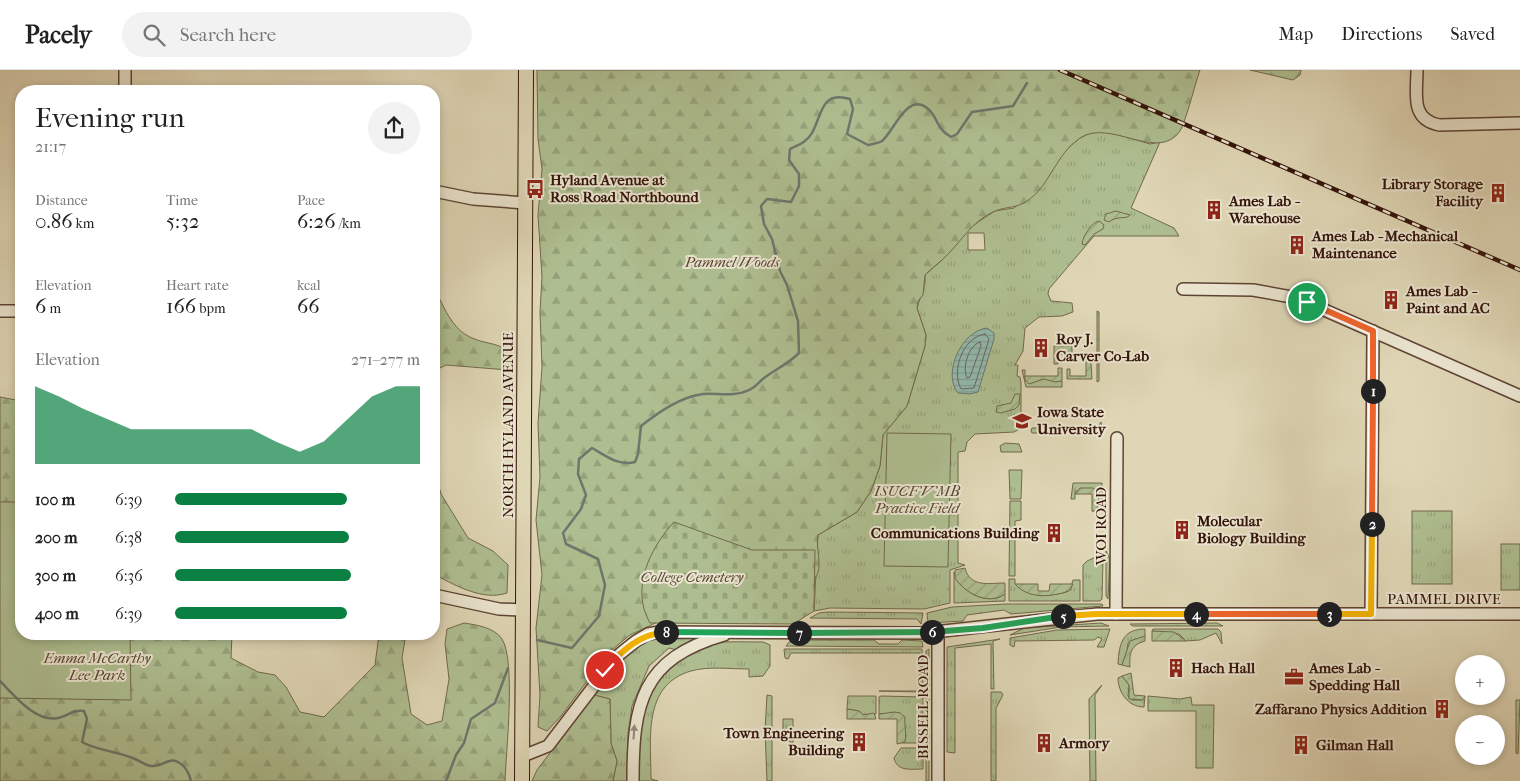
<!DOCTYPE html>
<html lang="en">
<head>
<meta charset="utf-8">
<style>
	:root { --surface:#fff; --page:#f2f2f2; --text:#222; --muted:#767676; --line:#e0e0e0; --accent:#0b8043 }
	body { margin:0; font-family:"IM FELL French Canon",serif; background:var(--page); color:var(--text); height:100vh; display:flex; flex-direction:column; font-size:19px; white-space:nowrap }
	* { box-sizing:border-box; margin:0 }
	p { font-size:16px; color:var(--muted) }
	.icon { flex:none; width:28px; height:28px; fill:none; stroke:currentColor; stroke-width:2; stroke-linecap:round; stroke-linejoin:round }
	.map { position:relative; flex:1; overflow:hidden }
	.sheet { position:absolute; left:15px; top:15px; width:425px; height:555px; display:flex; flex-direction:column; background:var(--surface); border-radius:20px; box-shadow:0 2px 8px #0003 }
	.sheet>* { flex:none }
	.tools { position:absolute; left:1455px; top:585px; display:grid; gap:10px }
	.tools a { display:grid; place-items:center; width:50px; height:50px; border-radius:50%; background:var(--surface); box-shadow:0 2px 8px #0003; font-size:25px }
	.pin { position:absolute; display:grid; place-items:center; width:42px; height:42px; color:#fff; margin:-21px; border:2px solid #fff; border-radius:50%; box-shadow:0 1px 5px #0007 }
	.km { position:absolute; width:25px; height:25px; margin:-12px; border-radius:50%; background:#222; color:#fff; font-size:14px; line-height:25px; text-align:center }
	.round { display:grid; place-items:center; flex:none; width:52px; height:52px; border-radius:26px; background:var(--page) }
	.head { display:flex; align-items:center; justify-content:space-between; height:85px; padding:0 20px }
	h1 { font-size:28px; font-weight:600; line-height:38px }
	.metrics { display:grid; grid-template-columns:repeat(3,1fr); gap:8px; height:85px; padding:5px 20px }
	.metrics div { display:grid; align-content:center }
	.metrics b { font-size:21px; font-weight:600 }
	.metrics small { font-size:14px; font-weight:400 }
	.metrics p { font-size:14px }
	.chart { height:140px; padding:10px 20px }
	.chart p { display:flex; justify-content:space-between }
	.chart svg { width:100%; height:90px; margin-top:5px; fill:var(--accent); opacity:.7 }
	ul { padding:0 20px; list-style:none; font-size:16px }
	li { display:grid; grid-template-columns:80px 60px 1fr; align-items:center; height:38px }
	li i { height:12px; border-radius:6px; background:var(--accent) }
	header { display:flex; align-items:center; gap:30px; box-sizing:border-box; height:70px; padding:0 25px; background:var(--surface); border-bottom:1px solid var(--line) }
	header strong { font-size:24px }
	nav { display:flex; gap:28px; margin-inline-start:auto; font-size:18px }
	.search { width:350px; height:45px; background:var(--page); display:flex; align-items:center; gap:12px; box-sizing:border-box; padding:0 18px; border-radius:28px; color:var(--muted); font-size:19px }
	.map>svg:first-child { display:block }
	.grass { fill:url(#grass-tufts); stroke:#71694c; fill-rule:evenodd }
	.forest { fill:url(#forest-firs); stroke:#71694c }
	.cemetery { fill:url(#cemetery-stones); stroke:#71694c }
	.park { fill:#aebe90; stroke:#71694c }
	.garden { fill:url(#garden-furrows); stroke:#71694c }
	.water { fill:url(#water-rules); stroke:#6d776c }
	.lines { fill:none; stroke-linecap:round; stroke-linejoin:round }
	.shore { stroke:#64665c; stroke-width:1 }
	.stream { stroke:#6d776c; stroke-width:2.5 }
	.minor-casing { stroke:#5f4434; stroke-width:14 }
	.major-casing { stroke:#341409; stroke-width:16 }
	.minor { stroke:#eae4cf; stroke-width:11 }
	.major { stroke:#dfd6b5; stroke-width:14 }
	.rail-casing { stroke:#341409; stroke-width:4.5 }
	.rail { stroke:#eae4cf; stroke-width:2.5; stroke-dasharray:8; stroke-linecap:butt }
	.oneway { fill:#988676 }
	.split-1-casing { stroke:#fff; stroke-width:10 }
	.split-2-casing { stroke:#fff; stroke-width:10 }
	.split-3-casing { stroke:#fff; stroke-width:10 }
	.split-4-casing { stroke:#fff; stroke-width:10 }
	.split-5-casing { stroke:#fff; stroke-width:10 }
	.split-6-casing { stroke:#fff; stroke-width:10 }
	.split-7-casing { stroke:#fff; stroke-width:10 }
	.split-8-casing { stroke:#fff; stroke-width:10 }
	.split-9-casing { stroke:#fff; stroke-width:10 }
	.split-1 { stroke:#f0652b; stroke-width:6 }
	.split-2 { stroke:#f0652b; stroke-width:6 }
	.split-3 { stroke:#f5b400; stroke-width:6 }
	.split-4 { stroke:#f0652b; stroke-width:6 }
	.split-5 { stroke:#f5b400; stroke-width:6 }
	.split-6 { stroke:#22a559; stroke-width:6 }
	.split-7 { stroke:#22a559; stroke-width:6 }
	.split-8 { stroke:#22a559; stroke-width:6 }
	.split-9 { stroke:#f5b400; stroke-width:6 }
	.labels { text-anchor:middle; stroke-width:4; stroke-linejoin:round; paint-order:stroke }
	.poi-label { font-size:15px; font-weight:bold; fill:#341409; stroke:#eae4cf; text-anchor:start }
	.park-label { font-size:15px; font-style:italic; fill:#594732; stroke:#eae4cf }
	.street-label { font-size:15px; fill:#341409; stroke:#eae4cf }
</style>
</head>
<body>
<header>
<strong>Pacely</strong>
<div class="search"><svg class="icon" aria-label="search" viewBox="0 0 24 24"><circle cx="10" cy="10" r="6"/><path d="M15 15l6 6"/></svg>Search here</div>
<nav><a>Map</a><a>Directions</a><a>Saved</a></nav>
</header>
<div class="map">
<svg width="1520" height="711" viewBox="0 0 1520 711">
	<defs>
		<pattern id="grass-tufts" width="24" height="20" patternUnits="userSpaceOnUse" patternTransform="scale(1.25)"><rect width="24" height="20" fill="#aebe90"/><path d="M3 7l-1-3M5 7V3M7 7l1-3M15 17l-1-3M17 17v-4M19 17l1-3" fill="none" stroke="#96a27b"/></pattern>
		<pattern id="forest-firs" width="22" height="20" patternUnits="userSpaceOnUse" patternTransform="scale(1.25)"><rect width="22" height="20" fill="#aebe90"/><path d="M5 1l3.5 6h-7zM16 11l3.5 6h-7z" fill="#96a27b"/></pattern>
		<pattern id="cemetery-stones" width="16" height="16" patternUnits="userSpaceOnUse" patternTransform="scale(1.25)"><rect width="16" height="16" fill="#aebe90"/><path d="M2 7V4a2 2 0 0 1 4 0v3zM10 15v-3a2 2 0 0 1 4 0v3z" fill="#96a27b"/></pattern>
		<pattern id="garden-furrows" width="10" height="10" patternUnits="userSpaceOnUse" patternTransform="scale(1.25)"><rect width="10" height="10" fill="#aebe90"/><path d="M-1 1l2-2M0 10L10 0M9 11l2-2" fill="none" stroke="#96a27b"/></pattern>
		<pattern id="water-rules" width="6" height="5" patternUnits="userSpaceOnUse" patternTransform="scale(1.25)"><rect width="6" height="5" fill="#93b9ae"/><path d="M0 2.5h6" fill="none" stroke="#7f9e94"/></pattern>
	</defs>
	<rect width="100%" height="100%" fill="#dfd6b5"/>
	<filter id="stains"><feTurbulence type="fractalNoise" baseFrequency=".004" numOctaves="4"/><feColorMatrix values="0 0 0 0 .2 0 0 0 0 .09 0 0 0 0 .02 0 0 0 .5 -.17"/></filter>
	<radialGradient id="worn" r=".72"><stop offset=".6" stop-color="#630" stop-opacity="0"/><stop offset="1" stop-color="#630" stop-opacity=".3"/></radialGradient>
	<g class="grass">
		<path d="M1094,61L1110,62L1150,74L1160,72L1131,138L1174,158L1179,166H1094L1049,219L1048,224L1051,231L1072,233L1073,242L1062,246L1039,247L1025,258L1023,281L1015,295H1018L1017,306L1020,307L1021,313V358L1014,362L975,364L967,372L965,381L958,382V493L965,495L950,500V533L924,539L830,538L814,541L818,465L857,442L871,421L880,396L883,365L907,336L925,276L926,265L917,238L925,213V205L942,190L969,158L995,141L1014,138L1044,113L1058,88L1069,77L1080,68ZM968,163H984L985,180H968Z"/>
		<path d="M1097,241L1099,242V311L1097,312Z"/>
		<path d="M1022,300H1025V310C1034,312 1038,308 1046,309C1052,309 1055,313 1062,311V317H1026Z"/>
		<path d="M1101,352L1103,363H1032L1031,361L1032,358H1097Z"/>
		<path d="M1005,373L1019,374L1022,382H1001L1000,376Z"/>
		<path d="M1009,400H1022L1021,429H1010Z"/>
		<path d="M1073,413H1102V441H1092L1097,440L1099,422L1075,421V429H1071Z"/>
		<path d="M1010,431H1021V450L1015,451V506H1009Z"/>
		<rect x="1412" y="441" width="40" height="73"/>
		<rect x="1501" y="474" width="19" height="46"/>
		<path d="M1106,481L1110,489L1108,529L1106,526Z"/>
		<path d="M1096,487L1103,489L1102,529L1100,531H1083V495L1087,491Z"/>
		<path d="M954,502C959,521 987,537 1005,524V531L954,533Z"/>
		<path d="M1009,509H1015V514C1030,527 1047,527 1066,522L1070,520L1073,510H1080V531H1009Z"/>
		<path d="M1006,534H1102L1103,536L1011,544L1004,540L967,545L963,551L928,553L927,543L952,537Z"/>
		<path d="M828,542L923,543L921,554L917,549L810,548L819,543Z"/>
		<path d="M1101,553L1109,556L1061,557L1010,565L1024,558Z"/>
		<path d="M1217,553L1223,556H1133L1130,554Z"/>
		<path d="M1110,559L1104,577H1097L1102,569L1098,567L1094,570L1015,571L1014,577L1010,575V568L1057,560Z"/>
		<path d="M1145,559V566L1128,573L1127,582L1122,595L1118,594C1119,573 1123,559 1145,559Z"/>
		<path d="M1153,559H1218L1221,562L1222,574L1216,563L1200,570L1186,571L1179,564L1152,561Z"/>
		<path d="M705,566L677,580L669,578L649,596L632,636L628,664V711H613L617,691L611,673L610,629L594,625C610,603 629,573 659,567C673,564 690,566 705,566Z"/>
		<path d="M1000,569L993,571L994,619H991V574L955,578V683L947,682V577Z"/>
		<path d="M796,570H874L879,574H898L902,570L922,571L923,577L786,576L789,572Z"/>
		<path d="M763,572L770,575V596L763,606L749,607V599C731,599 708,596 691,601C642,615 651,670 651,709L658,711H638C637,659 637,608 692,583C698,580 706,575 713,573C729,571 746,572 763,572Z"/>
		<path d="M784,579H922L923,622L879,621H920V583H791L788,589L785,588Z"/>
		<path d="M929,579V711H926V581Z"/>
		<path d="M1122,606L1129,615L1128,626L1132,630H1142L1145,626L1144,637C1128,637 1118,622 1118,608Z"/>
		<path d="M1102,615L1095,625L1096,711H1090L1089,629Z"/>
		<path d="M991,622H1001L1003,625L996,638V711H991Z"/>
		<path d="M767,625L772,626V711H767L765,660Z"/>
		<path d="M848,626H876V644L863,645L859,641L847,639Z"/>
		<path d="M881,626L923,627V673H902L906,666L900,643L879,644V627Z"/>
		<path d="M1148,626L1180,629L1191,627L1192,635H1214L1213,698H1196V641H1148Z"/>
		<path d="M1516,630H1520L1518,684L1516,683Z"/>
		<path d="M783,649H793V673L783,669Z"/>
		<path d="M901,678H923V699C911,699 897,702 894,688Z"/>
	</g>
	<g class="forest">
		<path d="M537,0H1200C1195,14 1186,51 1180,61C1158,93 1110,48 1080,68C1056,84 1051,113 1030,129C1017,139 1007,136 995,141C971,151 960,174 942,190C936,195 931,199 925,205L923,225L918,231L917,238L926,265L925,276L907,336L883,365L880,396L871,421L857,442L818,465C815,478 824,498 815,508L664,549L630,565L608,583L561,646L547,661L538,657L540,625L536,558L542,505L536,450L540,407L538,353L542,297L540,242L542,207L538,145L542,99L538,69Z"/>
		<path d="M1250,0H1301L1300,5L1293,10Z"/>
		<path d="M434,218C444,236 451,259 472,268C483,273 495,273 506,279L511,294L508,300L446,295L434,301Z"/>
		<path d="M0,327L21,331V442L0,445Z"/>
		<path d="M434,398L441,424L468,468L493,481L508,495L507,523C483,531 457,516 437,506L434,494Z"/>
		<path d="M464,553C476,555 494,557 502,569C516,591 506,682 505,711H0V570L21,564H232L231,588L258,602L275,605L286,617L300,642L324,647L375,595L379,564H406L402,588L411,644L427,655L442,651L449,609L445,574L447,559Z"/>
		<path d="M594,625L610,629L611,673L617,691L613,711H532L537,700Z"/>
	</g>
	<path class="cemetery" d="M674,452L752,480H815L814,541L793,554L650,553C630,519 650,478 674,452Z"/>
	<g class="park">
		<path d="M887,363L951,364L948,497L884,496Z"/>
		<path d="M0,432H21V564H130L131,630L0,628Z"/>
	</g>
	<g class="garden">
		<path d="M1116,141L1130,145C1127,150 1117,145 1109,152L1104,150L1106,144Z"/>
		<path d="M1099,151L1104,155L1103,159L1094,164L1085,175L1082,174C1083,166 1091,153 1099,151Z"/>
		<path d="M1054,276H1072V285L1063,283L1058,287V294H1054Z"/>
		<path d="M1086,290L1091,293L1092,309H1067V299H1070V306H1086Z"/>
		<path d="M1058,298H1062V311L1055,312L1044,309L1029,314L1025,310V306H1058Z"/>
		<path d="M1015,324H1020L1019,335L1015,339L1001,343L996,342L997,336L1011,333Z"/>
		<path d="M1080,418H1093L1099,422L1097,440L1092,441V424H1075Z"/>
		<path d="M965,498C970,518 989,513 1005,513V524C988,536 965,523 955,508V500Z"/>
		<path d="M1015,514H1038V521H1049L1050,514H1073L1070,520L1066,522C1049,527 1028,529 1015,514Z"/>
		<path d="M1152,561L1174,562L1186,571H1152Z"/>
		<path d="M1145,566V571C1131,575 1129,583 1130,597L1122,595L1130,571Z"/>
		<path d="M1131,603L1134,625L1145,626L1143,630L1129,629V615L1122,606Z"/>
		<path d="M847,639L859,641L863,645L874,643L876,649H847Z"/>
		<path d="M895,642L900,643L905,647C904,655 907,665 905,672L897,674V649H879V644Z"/>
	</g>
	<path class="water" d="M987,258L994,263V269L978,322L970,324L958,323C942,304 961,261 987,258Z"/>
	<g class="lines">
		<g class="shore">
			<path d="M985,264L989,269L974,318L961,319C951,300 963,267 985,264Z"/>
			<path d="M980,272L981,276L970,307L967,308C962,298 968,276 980,272Z"/>
		</g>
		<g class="stream">
			<path d="M537,570L572,578L599,546L605,515L598,489L566,474L563,463L581,439L586,425L578,404L579,389L592,378C606,386 618,396 635,392L638,384L641,356C659,342 680,327 703,324C718,323 735,327 749,320C755,318 759,312 764,308C776,299 788,294 799,283L798,251L787,215L780,201L772,169L764,154L761,136L767,129L791,132L799,116V104L789,90L790,79C798,75 807,72 812,63C822,45 821,20 850,29L853,39L847,64L868,75C872,74 879,73 882,71C894,61 907,22 927,38C938,46 935,58 951,67L957,64L972,42L1013,36L1027,13"/>
			<path d="M0,611C14,625 36,653 58,648C68,646 73,639 84,641L87,649L82,672C98,681 117,681 135,689C140,691 146,696 152,696C162,697 169,687 178,692C186,696 189,703 191,711"/>
			<path d="M446,711L456,685L464,673L471,649L495,633L508,598"/>
		</g>
		<g class="minor-casing">
			<g id="minor">
				<path d="M125,0V21"/>
				<path d="M1417,0C1417,24 1410,49 1439,55L1520,53"/>
				<path d="M434,121L473,129L525,133"/>
				<path d="M1183,219L1253,220L1297,228L1520,326"/>
				<path d="M0,241H21"/>
				<path d="M434,525L499,539L523,540"/>
				<path d="M1116,544L1117,368"/>
				<path d="M1371,544L1373,261"/>
				<path d="M938,562V711"/>
				<path d="M523,686L548,676L616,587L636,571L648,564L659,562L925,563L1097,544H1520"/>
				<path d="M633,711C633,634 641,589 724,565"/>
			</g>
		</g>
		<g class="major-casing">
			<path id="major" d="M522,711L526,0"/>
		</g>
		<use href="#minor" class="minor"/>
		<use href="#major" class="major"/>
		<g class="rail-casing">
			<path id="rail" d="M1060,0L1520,200"/>
		</g>
		<use href="#rail" class="rail"/>
	</g>
	<defs><path id="oneway-solid" d="M-6-.8H1V-3.2L6.5 0L1 3.2V.8H-6Z" transform="scale(1.25)"/></defs>
	<use class="oneway" href="#oneway-solid" transform="translate(634 662) rotate(-86)"/>
	<g class="lines">
		<g class="split-1-casing">
			<path id="split-1" d="M1307,232L1373,261V321"/>
		</g>
		<g class="split-2-casing">
			<path id="split-2" d="M1372,454L1373,321"/>
		</g>
		<g class="split-3-casing">
			<path id="split-3" d="M1329,544H1371L1372,454"/>
		</g>
		<g class="split-4-casing">
			<path id="split-4" d="M1196,544H1329"/>
		</g>
		<g class="split-5-casing">
			<path id="split-5" d="M1063,546L1097,544H1196"/>
		</g>
		<g class="split-6-casing">
			<path id="split-6" d="M932,562L983,558L1063,546"/>
		</g>
		<g class="split-7-casing">
			<path id="split-7" d="M799,563L932,562"/>
		</g>
		<g class="split-8-casing">
			<path id="split-8" d="M666,562L799,563"/>
		</g>
		<g class="split-9-casing">
			<path id="split-9" d="M605,600C622,580 640,564 666,562"/>
		</g>
		<use href="#split-1" class="split-1"/>
		<use href="#split-2" class="split-2"/>
		<use href="#split-3" class="split-3"/>
		<use href="#split-4" class="split-4"/>
		<use href="#split-5" class="split-5"/>
		<use href="#split-6" class="split-6"/>
		<use href="#split-7" class="split-7"/>
		<use href="#split-8" class="split-8"/>
		<use href="#split-9" class="split-9"/>
	</g>
	<defs>
		<g id="bus-bare" transform="scale(1.5)"><path d="M-5-6H5V4H4V6H2V4H-2V6H-4V4H-5ZM-3.5-4V0h7V-4ZM-3.5 1.2v1.5H-2V1.2ZM2 1.2v1.5H3.5V1.2Z" fill="#8f2418" stroke="#eae4cf" stroke-width="2.5" paint-order="stroke"/></g>
		<g id="building-bare" transform="scale(1.5)"><path d="M-4-6H4V6H1V3H-1V6H-4ZM-2.5-4.3h1.7v1.8h-1.7ZM.8-4.3h1.7v1.8H.8ZM-2.5-1h1.7V.8h-1.7ZM.8-1h1.7V.8H.8Z" fill="#8f2418" stroke="#eae4cf" stroke-width="2.5" paint-order="stroke"/></g>
		<g id="university-bare" transform="scale(1.5)"><path d="M0-5L7-2L0 1L-7-2ZM-4 1L0 2.5L4 1V4Q0 6-4 4Z" fill="#8f2418" stroke="#eae4cf" stroke-width="2.5" paint-order="stroke"/></g>
		<g id="office-bare" transform="scale(1.5)"><path d="M-6-3h4V-5.5h4V-3h4V5H-6ZM-1-4.5V-3h2v-1.5ZM-6 0V1H6V0Z" fill="#8f2418" stroke="#eae4cf" stroke-width="2.5" paint-order="stroke"/></g>
	</defs>
	<g fill-rule="evenodd">
		<use href="#bus-bare" x="535" y="119"/>
		<use href="#building-bare" x="1498" y="123"/>
		<use href="#building-bare" x="1214" y="140"/>
		<use href="#building-bare" x="1297" y="175"/>
		<use href="#building-bare" x="1391" y="230"/>
		<use href="#building-bare" x="1041" y="278"/>
		<use href="#university-bare" x="1022" y="351"/>
		<use href="#building-bare" x="1182" y="460"/>
		<use href="#building-bare" x="1054" y="463"/>
		<use href="#building-bare" x="1176" y="598"/>
		<use href="#office-bare" x="1294" y="607"/>
		<use href="#building-bare" x="1442" y="639"/>
		<use href="#building-bare" x="859" y="672"/>
		<use href="#building-bare" x="1044" y="673"/>
		<use href="#building-bare" x="1301" y="675"/>
	</g>
	<g class="labels">
		<g class="poi-label">
			<text x="550" y="115">Hyland Avenue at<tspan x="550" dy="17">Ross Road Northbound</tspan></text>
			<text x="1483" y="119" text-anchor="end">Library Storage<tspan x="1483" dy="17">Facility</tspan></text>
			<text x="1229" y="136">Ames Lab -<tspan x="1229" dy="17">Warehouse</tspan></text>
			<text x="1312" y="171">Ames Lab - Mechanical<tspan x="1312" dy="17">Maintenance</tspan></text>
			<text x="1406" y="226">Ames Lab -<tspan x="1406" dy="17">Paint and AC</tspan></text>
			<text x="1056" y="274">Roy J.<tspan x="1056" dy="17">Carver Co-Lab</tspan></text>
			<text x="1037" y="347">Iowa State<tspan x="1037" dy="17">University</tspan></text>
			<text x="1197" y="456">Molecular<tspan x="1197" dy="17">Biology Building</tspan></text>
			<text x="1039" y="468" text-anchor="end">Communications Building</text>
			<text x="1191" y="603">Hach Hall</text>
			<text x="1309" y="603">Ames Lab -<tspan x="1309" dy="17">Spedding Hall</tspan></text>
			<text x="1427" y="644" text-anchor="end">Zaffarano Physics Addition</text>
			<text x="844" y="668" text-anchor="end">Town Engineering<tspan x="844" dy="17">Building</tspan></text>
			<text x="1059" y="678">Armory</text>
			<text x="1316" y="680">Gilman Hall</text>
		</g>
		<g class="park-label">
			<text x="732" y="197">Pammel Woods</text>
			<text x="917" y="426">ISUCF'V'MB<tspan x="917" dy="17">Practice Field</tspan></text>
			<text x="692" y="512">College Cemetery</text>
			<text x="97" y="593">Emma McCarthy<tspan x="97" dy="17">Lee Park</tspan></text>
		</g>
		<g class="street-label">
			<text transform="translate(508 355) rotate(-90)" y="5">NORTH HYLAND AVENUE</text>
			<text transform="translate(1101 456) rotate(-90)" y="5">WOI ROAD</text>
			<text x="1444" y="534">PAMMEL DRIVE</text>
			<text transform="translate(923 637) rotate(-90)" y="5">BISSELL ROAD</text>
		</g>
	</g>
	<rect width="100%" height="100%" filter="url(#stains)"/>
	<rect width="100%" height="100%" fill="url(#worn)"/>
</svg>
<div class="tools">
<a>+</a>
<a>−</a>
</div>
<div class="pin" style="left:1307px;top:232px;background:#1e9e55"><svg class="icon" aria-label="arrive" viewBox="0 0 24 24"><path d="M6 21V4h12l-3 4 3 4H6"/></svg></div>
<div class="pin" style="left:605px;top:600px;background:#d93025"><svg class="icon" aria-label="check" viewBox="0 0 24 24"><path d="M5 12l5 5 9-10"/></svg></div>
<b class="km" style="left:1373px;top:321px">1</b>
<b class="km" style="left:1372px;top:454px">2</b>
<b class="km" style="left:1329px;top:544px">3</b>
<b class="km" style="left:1196px;top:544px">4</b>
<b class="km" style="left:1063px;top:546px">5</b>
<b class="km" style="left:932px;top:562px">6</b>
<b class="km" style="left:799px;top:563px">7</b>
<b class="km" style="left:666px;top:562px">8</b>
<section class="sheet">
<div class="head"><div><h1>Evening run</h1><p>21:17</p></div><a class="round"><svg class="icon" aria-label="share" viewBox="0 0 24 24"><path d="M12 15V3M7 8l5-5 5 5M5 13v7h14v-7"/></svg></a></div>
<div class="metrics">
<div><p>Distance</p><b>0.86<small> km</small></b></div>
<div><p>Time</p><b>5:32</b></div>
<div><p>Pace</p><b>6:26<small> /km</small></b></div>
</div>
<div class="metrics">
<div><p>Elevation</p><b>6<small> m</small></b></div>
<div><p>Heart rate</p><b>166<small> bpm</small></b></div>
<div><p>kcal</p><b>66</b></div>
</div>
<div class="chart"><p><span>Elevation</span>271–277 m</p>
<svg viewBox="0 0 160 44" preserveAspectRatio="none"><path d="M0 44V6L10 11L20 17L30 22L40 27L50 27L60 27L70 27L80 27L90 27L100 33L110 38L120 33L130 22L140 11L150 6L160 6V44z"/></svg>
</div>
<ul>
<li><b>100 m</b>6:39<i style="width:70%"></i></li>
<li><b>200 m</b>6:38<i style="width:71%"></i></li>
<li><b>300 m</b>6:36<i style="width:72%"></i></li>
<li><b>400 m</b>6:39<i style="width:70%"></i></li>
</ul>
</section>
</div>
</body>
</html>
